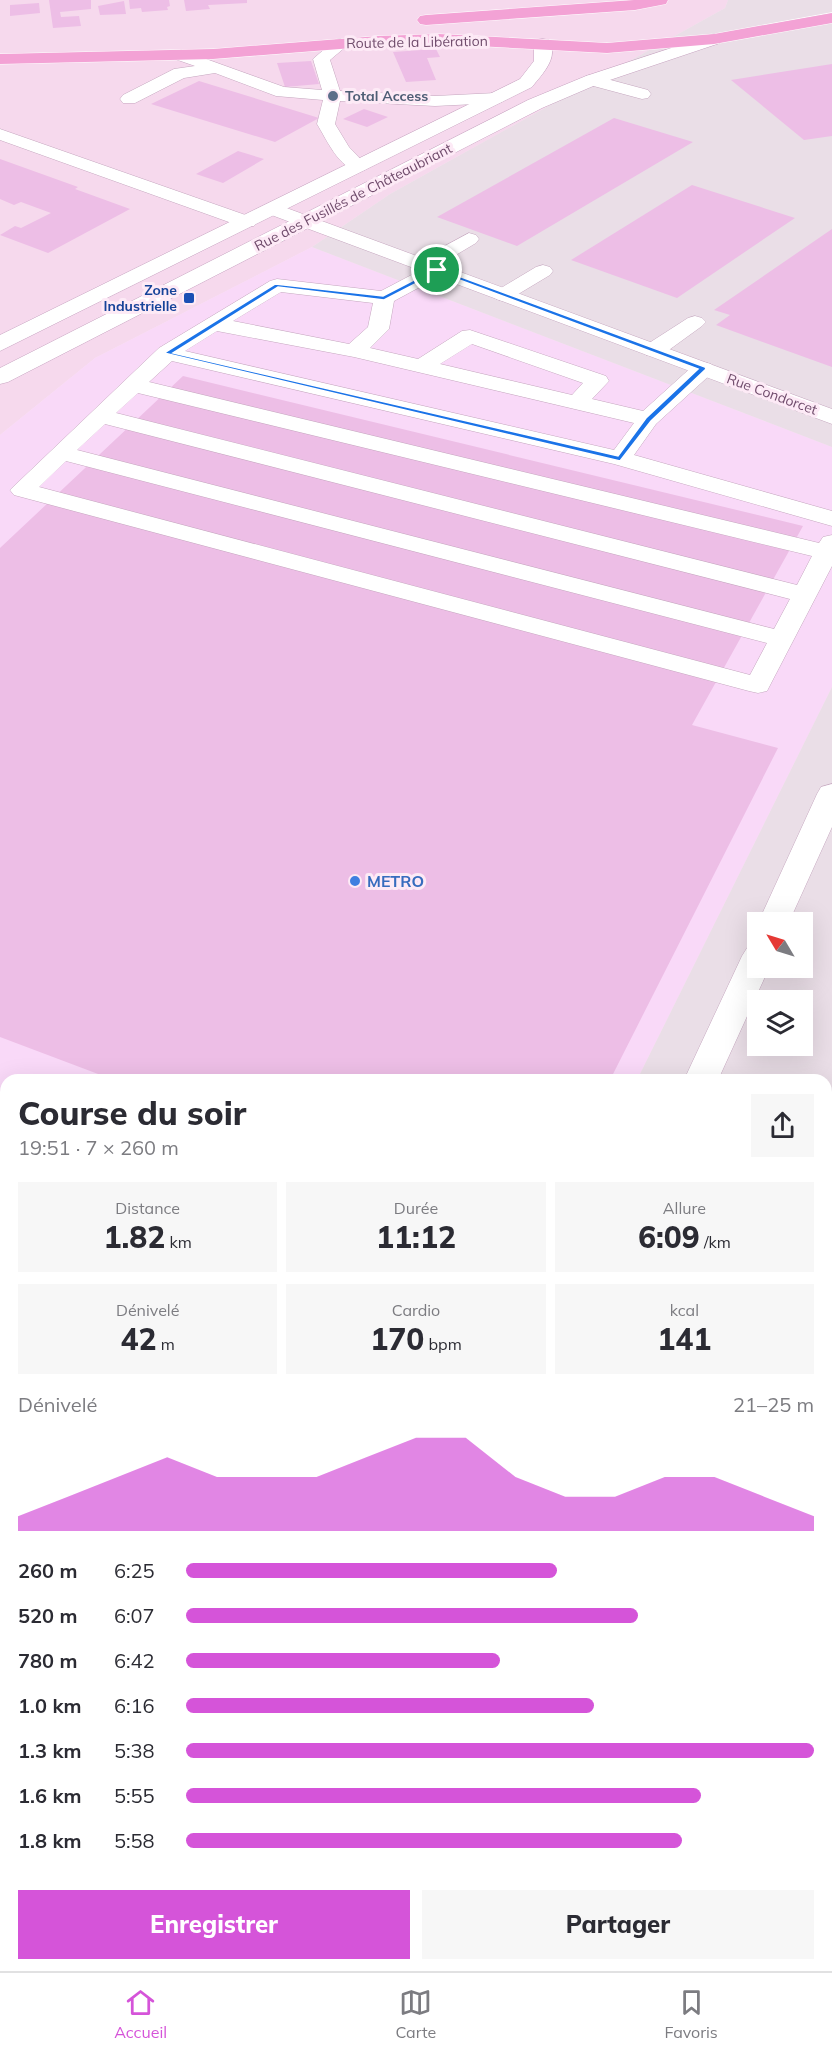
<!DOCTYPE html>
<html lang="fr">
<head>
<meta charset="utf-8">
<style>
	:root { --surface:#fff; --page:#f7f7f7; --text:#2b2b33; --muted:#7c7c81; --line:#e1e1e2; --accent:#d554d9 }
	body { margin:0; font-family:Mulish,sans-serif; background:var(--page); color:var(--text); height:100vh; display:flex; flex-direction:column; font-size:22px; white-space:nowrap }
	* { box-sizing:border-box; margin:0 }
	p { font-size:20px; color:var(--muted) }
	.icon { flex:none; width:33px; height:33px; fill:none; stroke:currentColor; stroke-width:2; stroke-linecap:round; stroke-linejoin:round }
	.map { position:relative; flex:1; overflow:hidden }
	.side { position:absolute; left:0px; top:1074px; width:832px; height:897px; display:flex; flex-direction:column; background:var(--surface); border-radius:18px 18px 0 0; box-shadow:0 6px 24px #0002 }
	.side>* { flex:none }
	.needle { width:39px; rotate:308deg }
	.tools { position:absolute; left:747px; top:912px; display:grid; gap:12px }
	.tools a { display:grid; place-items:center; width:66px; height:66px; border-radius:0px; background:var(--surface); box-shadow:0 6px 24px #0002; font-size:30px }
	.pin { position:absolute; display:grid; place-items:center; width:51px; height:51px; color:#fff; margin:-26px; border:3px solid #fff; border-radius:50%; box-shadow:0 2px 6px #0007 }
	.round { display:grid; place-items:center; flex:none; width:63px; height:63px; border-radius:0px; background:var(--page) }
	.headline { display:flex; align-items:center; justify-content:space-between; height:102px; padding:0 18px }
	h1 { font-size:33px; font-weight:800; line-height:45px }
	.metrics { display:grid; grid-template-columns:repeat(3,1fr); gap:9px; height:102px; padding:6px 18px }
	.metrics div { display:grid; align-content:center; border-radius:0px; background:var(--page); text-align:center }
	.metrics b { font-size:30px; font-weight:800 }
	.metrics small { font-size:16px; font-weight:400 }
	.metrics p { font-size:16px }
	.chart { height:168px; padding:12px 18px }
	.chart p { display:flex; justify-content:space-between }
	.chart svg { width:100%; height:108px; margin-top:6px; fill:var(--accent); opacity:.7 }
	.button { display:flex; gap:12px; margin-top:auto; padding:12px 18px }
	.button a { flex:1; height:69px; border-radius:0px; background:var(--accent); color:#fff; font-size:24px; font-weight:800; line-height:69px; text-align:center }
	.button a+a { background:var(--page); color:var(--text) }
	ul { padding:0 18px; list-style:none; font-size:20px }
	li { display:grid; grid-template-columns:96px 72px 1fr; align-items:center; height:45px }
	li i { height:15px; border-radius:8px; background:var(--accent) }
	.menu { display:flex; justify-content:space-around; align-items:center; height:84px; border-top:2px solid var(--line); background:var(--surface); font-size:16px; color:var(--muted) }
	.menu a { display:grid; justify-items:center; gap:3px }
	.menu .on { color:var(--accent) }
	.map>svg:first-child { display:block }
	.residential { fill:#f6d9ed }
	.commercial { fill:#f9d9f8 }
	.industrial { fill:#eadee7; fill-rule:evenodd }
	.building { fill:#edbee6 }
	.lines { fill:none; stroke-linecap:round; stroke-linejoin:round }
	.lane-casing { stroke:#c5a7bf; stroke-width:1 }
	.street-casing { stroke:#c5a7bf; stroke-width:1 }
	.secondary-casing { stroke:#c6a3c0; stroke-width:1 }
	.primary-casing { stroke:#fff; stroke-width:1 }
	.lane { fill:#fff; fill-rule:evenodd }
	.street { fill:#fff; fill-rule:evenodd }
	.secondary { fill:#fff; fill-rule:evenodd }
	.primary { fill:#f3a2d5; fill-rule:evenodd }
	.route { fill:#1a73e8; stroke:#fff; stroke-width:1.5; fill-rule:evenodd }
	.service-dot { fill:#5c6f8a; stroke:#fdeaf6; stroke-width:2 }
	.transit-dot { fill:#1a4fb4; stroke:#fdeaf6; stroke-width:2 }
	.shop-dot { fill:#3f7fe0; stroke:#fdeaf6; stroke-width:2 }
	.labels { text-anchor:middle; stroke-width:6; stroke-linejoin:round; paint-order:stroke }
	.far-street-label { font-size:14px; fill:#704c6c; stroke:#fdeaf6 }
	.far-service-label { font-size:14px; font-weight:bold; fill:#4e5e75; stroke:#fdeaf6; text-anchor:start }
	.far-transit-label { font-size:14px; font-weight:bold; fill:#164399; stroke:#fdeaf6; text-anchor:end }
	.shop-label { font-size:16px; font-weight:bold; fill:#366cbe; stroke:#fdeaf6; text-anchor:start }
</style>
</head>
<body>
<div class="map">
<svg width="832" height="1971" viewBox="0 0 832 1971">
	<rect width="100%" height="100%" fill="#fae4f2"/>
	<g class="residential">
		<path d="M0,0H728L725,8L390,194L312,247L95,358L0,435Z"/>
		<path d="M0,1234L6,1239V1832L0,1838Z"/>
	</g>
	<path class="commercial" d="M312,247L832,447V687L637,1080H6V1239L0,1234V435L95,358Z"/>
	<g class="industrial">
		<path d="M728,0H832V447L312,247L390,194L725,8Z"/>
		<path d="M832,687V1971H0V1838L6,1832V1965H826V1080H637ZM758,922H802V968H758ZM758,1000H802V1046H758Z"/>
	</g>
	<g class="building">
		<path d="M49,0H91V9L60,12L61,17L79,16L81,26L53,28Z"/>
		<path d="M129,0H169L170,6L167,7L168,10L142,12L141,8L130,9Z"/>
		<path d="M184,0H247V3L208,5L210,9L186,11Z"/>
		<path d="M124,1L126,14L100,15L98,6Z"/>
		<path d="M39,3L40,13L10,16V5Z"/>
		<path d="M436,49L440,57L427,58L436,80L406,82L393,52Z"/>
		<path d="M311,61L319,84L285,87L277,63Z"/>
		<path d="M832,64V136L804,140L731,80Z"/>
		<path d="M199,81L319,118L275,142L151,104Z"/>
		<path d="M364,109L388,117L367,127L343,119Z"/>
		<path d="M614,118L693,142L517,246L437,217Z"/>
		<path d="M238,151L264,159L223,183L196,174Z"/>
		<path d="M0,159L78,187L75,189L130,209L48,253L0,235L15,226L21,228L51,213L21,202L14,205L0,199Z"/>
		<path d="M692,185L795,218L677,298L571,260Z"/>
		<path d="M832,229V367L716,325L730,315L714,310Z"/>
		<path d="M183,376L803,526L692,725L778,748L610,1080H114L0,1037V548Z"/>
		<path d="M826,1197H832V1304L826,1289Z"/>
		<path d="M832,1311V1371L826,1372V1312Z"/>
		<path d="M6,1572V1678L0,1684V1577Z"/>
		<path d="M6,1901V1965H279L275,1969L277,1971H0V1907Z"/>
		<path d="M611,1965H687L701,1971H609Z"/>
		<path d="M741,1965H806L820,1971H739Z"/>
	</g>
	<g class="lines">
		<g class="lane-casing">
			<g id="lane">
				<path d="M341,39L349,44L330,60L340,91L435,96L496,93L502,94L505,98L502,102L496,103L435,106L340,101L335,124L349,147L367,166L365,170C342,176 327,140 317,124L323,100L276,96L215,73L184,78L135,103H123L120,99L123,95L174,69L195,66L175,59L173,55L181,50L284,87L322,90L313,59L335,40Z"/>
				<path d="M592,75L648,90L651,94L648,98L642,99L586,84L583,80L586,76Z"/>
				<path d="M0,129L254,218L257,222L254,226H240L0,140Z"/>
				<path d="M469,233L476,235L479,239L476,243L439,265L444,266L447,270L444,274L394,301L389,329L370,348L418,359L462,331L470,330L606,376L609,381L592,399L643,411L695,364L703,362L711,364L714,369L711,374L656,424L634,455L832,511V526L614,464L172,361L149,382L819,543L823,537L832,535V566L767,691L758,693L749,691L14,495L10,490L159,348L270,281L277,279L381,291L421,270L414,265L417,261ZM281,292L373,303L368,327L349,344L233,321ZM217,331L354,357L634,423L614,450L185,351ZM472,344L583,383L572,395L440,364ZM138,393L812,556L797,585L116,413ZM105,424L790,599L774,629L77,450ZM66,461L767,643L750,675L39,487Z"/>
				<path d="M543,265L550,267L553,271L550,275L510,299L503,301L496,299L493,295L496,291L536,267Z"/>
				<path d="M695,316L702,318L706,322L702,326L662,355L654,356L646,355L643,350L646,345L688,318Z"/>
			</g>
		</g>
		<g class="street-casing">
			<g id="street">
				<path d="M273,203L832,409V424L266,213L263,209L266,205Z"/>
				<path d="M832,784V827L789,922L758,923L817,794L821,787Z"/>
				<path d="M758,944V968H769L718,1080H684L742,956L747,948Z"/>
				<path d="M826,1617L832,1619V1661L826,1659Z"/>
			</g>
		</g>
		<g class="secondary-casing">
			<g id="secondary">
				<path d="M714,34L720,35L723,39L720,43L598,84L542,108L8,382L0,384V368L528,100L586,76Z"/>
				<path d="M543,39L549,40C559,58 543,73 532,87L0,351V335L520,79L534,61V44L537,40Z"/>
			</g>
		</g>
		<g class="primary-casing">
			<g id="primary">
				<path d="M634,0H668L666,4L635,10L426,25L420,24L417,20L420,16L426,15Z"/>
				<path d="M832,13V23L714,44L607,53L439,44L378,46L213,59L0,64V54L213,49L378,36L439,34L607,43L714,34Z"/>
			</g>
		</g>
		<use href="#lane" class="lane"/>
		<use href="#street" class="street"/>
		<use href="#secondary" class="secondary"/>
		<use href="#primary" class="primary"/>
	</g>
	<path class="route" d="M437,268L705,367L706,369L651,421L620,461L164,353L275,284L383,296ZM438,272L698,369L646,418L618,456L173,353L278,287L384,300Z"/>
	<circle class="service-dot" cx="333" cy="96" r="6"/>
	<rect class="transit-dot" x="183" y="292" width="12" height="12" rx="3"/>
	<circle class="shop-dot" cx="355" cy="881" r="6"/>
	<g class="labels">
		<g class="far-street-label">
			<text transform="translate(417 42) rotate(-1)" y="5">Route de la Libération</text>
			<text transform="translate(353 197) rotate(-27)" y="5">Rue des Fusillés de Châteaubriant</text>
			<text transform="translate(772 394) rotate(20)" y="5">Rue Condorcet</text>
		</g>
		<g class="far-service-label">
			<text x="345" y="101">Total Access</text>
		</g>
		<g class="far-transit-label">
			<text x="177" y="295">Zone<tspan x="177" dy="16">Industrielle</tspan></text>
		</g>
		<g class="shop-label">
			<text x="367" y="887">METRO</text>
		</g>
	</g>
</svg>
<div class="tools">
<a><svg class="needle" viewBox="-14 -14 28 28"><path d="M0-13l5 13h-10z" fill="#e53935"/><path d="M0 13l5-13h-10z" fill="#7c7c81"/></svg></a>
<a><svg class="icon" aria-label="layers" viewBox="0 0 24 24"><path d="M12 4l9 5-9 5-9-5zM3 14l9 5 9-5"/></svg></a>
</div>
<div class="pin" style="left:437px;top:270px;background:#1e9e55"><svg class="icon" aria-label="arrive" viewBox="0 0 24 24"><path d="M6 21V4h12l-3 4 3 4H6"/></svg></div>
<section class="side">
<div class="headline"><div><h1>Course du soir</h1><p>19:51 · 7 × 260 m</p></div><a class="round"><svg class="icon" aria-label="share" viewBox="0 0 24 24"><path d="M12 15V3M7 8l5-5 5 5M5 13v7h14v-7"/></svg></a></div>
<div class="metrics">
<div><p>Distance</p><b>1.82<small> km</small></b></div>
<div><p>Durée</p><b>11:12</b></div>
<div><p>Allure</p><b>6:09<small> /km</small></b></div>
</div>
<div class="metrics">
<div><p>Dénivelé</p><b>42<small> m</small></b></div>
<div><p>Cardio</p><b>170<small> bpm</small></b></div>
<div><p>kcal</p><b>141</b></div>
</div>
<div class="chart"><p><span>Dénivelé</span>21–25 m</p>
<svg viewBox="0 0 160 44" preserveAspectRatio="none"><path d="M0 44V38L10 30L20 22L30 14L40 22L50 22L60 22L70 14L80 6L90 6L100 22L110 30L120 30L130 22L140 22L150 30L160 38V44z"/></svg>
</div>
<ul>
<li><b>260 m</b>6:25<i style="width:59%"></i></li>
<li><b>520 m</b>6:07<i style="width:72%"></i></li>
<li><b>780 m</b>6:42<i style="width:50%"></i></li>
<li><b>1.0 km</b>6:16<i style="width:65%"></i></li>
<li><b>1.3 km</b>5:38<i style="width:100%"></i></li>
<li><b>1.6 km</b>5:55<i style="width:82%"></i></li>
<li><b>1.8 km</b>5:58<i style="width:79%"></i></li>
</ul>
<div class="button"><a>Enregistrer</a><a>Partager</a></div>
</section>
</div>
<nav class="menu">
<a class="on"><svg class="icon" aria-label="home" viewBox="0 0 24 24"><path d="M3 11l9-7 9 7M6 9v11h12V9"/></svg>Accueil</a>
<a><svg class="icon" aria-label="map" viewBox="0 0 24 24"><path d="M3 6l6-2 6 2 6-2v14l-6 2-6-2-6 2zM9 4v14M15 6v14"/></svg>Carte</a>
<a><svg class="icon" aria-label="saved" viewBox="0 0 24 24"><path d="M7 4h10v16l-5-4-5 4z"/></svg>Favoris</a>
</nav>
</body>
</html>
